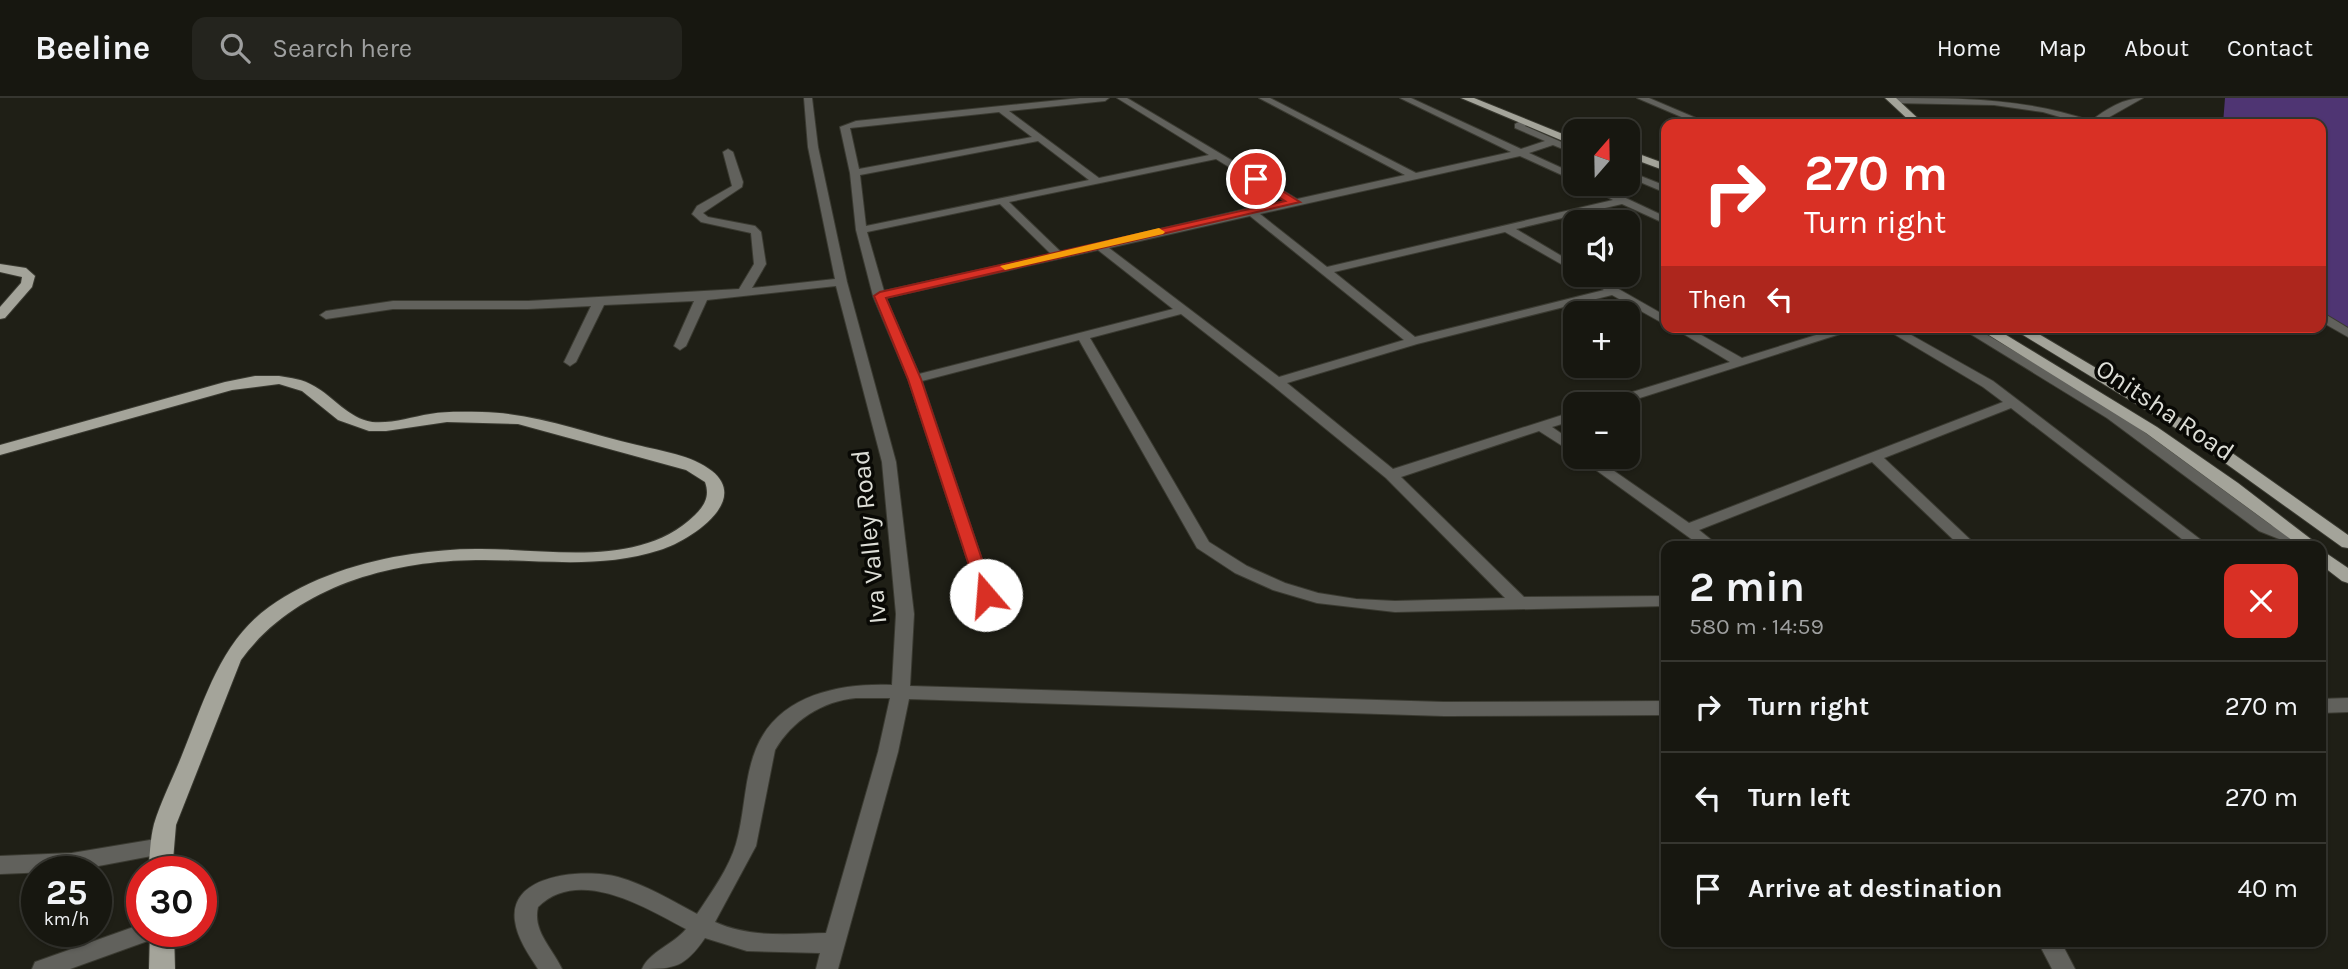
<!DOCTYPE html>
<meta charset="utf-8">
<style>
body{margin:0;font-family:Karla,sans-serif;background:#24241e;color:#f1f3f6;height:100vh;display:flex;flex-direction:column;font-size:26px;white-space:nowrap}
*{box-sizing:border-box;margin:0}
p{font-size:23px;color:#9e9f9f}
.icon{flex:none;width:38px;height:38px;fill:none;stroke:currentColor;stroke-width:2;stroke-linecap:round;stroke-linejoin:round}
.map{position:relative;flex:1;overflow:hidden}
.panel{position:absolute;left:1661px;top:443px;width:665px;height:406px;display:flex;flex-direction:column;background:#171710;border-radius:14px;box-shadow:0 2px 5px #0004,0 0 0 2px #363630}
.panel>*{flex:none}
.top-card{position:absolute;left:1661px;top:21px;width:665px;height:214px;border-radius:14px;box-shadow:0 2px 5px #0004,0 0 0 2px #363630;background:#d93025;color:#fff;overflow:hidden}
.needle{width:46px;rotate:20deg}
.buttons{position:absolute;left:1563px;top:21px;display:grid;gap:14px}
.buttons a{display:grid;place-items:center;width:77px;height:77px;border-radius:14px;background:#171710;box-shadow:0 2px 5px #0004,0 0 0 2px #363630;font-size:35px}
.speed{position:absolute;left:21px;top:758px;display:flex;gap:14px;font-size:35px;font-weight:700;text-align:center}
.speed>*{display:grid;place-content:center;width:91px;height:91px;border-radius:50%;background:#171710;box-shadow:0 2px 5px #0004,0 0 0 2px #363630;line-height:1}
.speed small{font-size:18px;font-weight:400}
.speed .limit{border:10px solid #d22;background:#fff;color:#111}
.pin{position:absolute;display:grid;place-items:center;width:60px;height:60px;color:#fff;margin:-30px;border:4px solid #fff;border-radius:50%;box-shadow:0 2px 7px #0007}
.me{position:absolute;width:77px;margin:-38px;rotate:342deg;stroke-linejoin:round;filter:drop-shadow(0 0 5px #0008)}
.turn{display:flex;align-items:center;gap:24px;height:147px;padding:0 28px;font-size:32px}
.turn .icon{width:91px;height:91px;stroke-width:2.5}
.turn b{display:block;font-size:49px;line-height:60px}
.then{display:flex;align-items:center;height:66px;padding:0 28px;background:#0003;gap:14px;font-size:26px}
.round{display:grid;place-items:center;flex:none;width:74px;height:74px;border-radius:14px;background:#24241e}
.head{display:flex;align-items:center;justify-content:space-between;height:119px;padding:0 28px}
h1{font-size:42px;font-weight:700;line-height:52px}
ul{padding:0;list-style:none}
li{display:flex;align-items:center;gap:21px;height:91px;padding:0 28px;border-top:2px solid #363630}
li div{flex:1}
li b{display:block;font-size:26px}
li em{font-style:normal}
header{display:flex;align-items:center;gap:42px;box-sizing:border-box;height:98px;padding:0 35px;background:#171710;border-bottom:2px solid #363630}
header strong{font-size:33px}
nav{display:flex;gap:38px;margin-inline-start:auto;font-size:24px}
.search{width:490px;height:63px;background:#24241e;display:flex;align-items:center;gap:18px;box-sizing:border-box;padding:0 24px;border-radius:14px;color:#9e9f9f;font-size:26px}
.map>svg:first-child{display:block}
</style>
<header>
<strong>Beeline</strong>
<div class="search"><svg class="icon" aria-label="search" viewBox="0 0 24 24"><circle cx="10" cy="10" r="6"/><path d="M15 15l6 6"/></svg>Search here</div>
<nav><a>Home</a><a>Map</a><a>About</a><a>Contact</a></nav>
</header>
<div class="map">
<svg width="2348" height="871" viewBox="0 0 2348 871">
<rect width="100%" height="100%" fill="#1f1f16"/>
<path fill="#4f3573" d="M2225 0H2348V233L2321 216 2320 26H2223Z"/>
<g fill="none" stroke-linecap="round" stroke-linejoin="round">
<defs>
<path id="minor" d="M804 0H812L818 49 847 184 896 364 914 516 910 588 1444 604 1666 603V617L1444 618 909 601 898 654 838 871H816L820 855 747 853 705 840C685 869 675 871 642 871 649 854 674 846 686 831 646 810 579 768 538 809 532 833 553 851 562 871H538C529 857 517 840 515 823 508 774 588 771 618 779 646 787 671 802 697 816 711 795 729 770 736 746 745 715 744 680 756 651 778 596 841 585 892 587L896 516 882 364 836 188 707 202 686 248 680 252 674 248 694 203 604 207 576 264 570 268 564 264 591 208 528 211H393L326 221 320 217 326 213 393 203H528L739 191 754 166 751 135 701 124 692 116 697 108 732 88 723 54 728 51 733 54 743 84 742 89 703 115 708 119 755 128 761 134 766 166 752 190 835 181 808 49ZM856 600H890L878 654 826 835C789 836 750 840 715 824L756 748 775 652C792 623 822 603 856 600Z
M1080 0H1109L1105 3 1009 13 1099 80 1209 57 1117 0H1127L1297 101 1405 77 1259 0H1270L1416 75 1511 54 1400 0H1411L1521 51 1545 43 1515 30V26L1524 21 1529 24 1525 28 1575 50V56L1553 47 1529 55 1575 76V83L1520 58 1260 116 1327 169 1613 102 1583 86H1596L1666 119V126L1622 106 1516 131 1575 166V174L1505 134 1334 174 1415 239 1604 192 1580 177H1594L1666 218V227L1612 197 1417 246 1287 285 1393 371 1575 313V322L1552 329 1575 345V356L1539 333 1401 379 1524 499 1666 498V508L1395 514 1317 505 1273 492 1235 475 1197 450 1079 242 922 283 994 497 986 502 980 501 908 281 873 198 856 132 850 75 840 29 856 23ZM999 14 1032 39 859 71 850 30ZM1038 43 1089 82 866 128 860 77ZM1216 61 1286 104 1250 110 1061 154 1009 104ZM1000 106 1051 156 884 193 867 134ZM1250 118 1404 242 1279 279 1109 150ZM1098 152 1173 211 919 276 886 200ZM1181 216 1272 287 1386 380 1505 500 1395 503 1356 501 1318 495 1285 485 1247 468 1209 444 1090 240Z
M1637 0H1649L1710 26H1698Z
M1890 0C1959 0 2025 0 2091 23 2106 11 2124 0 2143 0L2097 26H2084L2043 14 1994 7 1892 5 1888 2Z
M1769 23H1856L1861 26H1764Z
M1628 73 1666 88V95L1628 79Z
M2320 213 2348 230V239L2320 223Z
M1672 229H1687L1742 260 1842 229H1862L1621 306H1601L1603 303 1730 264Z
M1882 229H1897L1993 283 2209 448H2191L2011 310 1884 360 1977 448H1960L1872 364 1699 432 1719 448H1701L1578 359H1594L1689 425 2003 304 1983 289Z
M1959 229H1974L2117 314 2271 427 2297 438 2315 443 2317 446 2297 448 2259 433 2107 320Z
M2348 600V614L2320 615V601Z
M162 740 169 742 172 748 169 754 162 756 72 773 0 776V758L72 755Z
M142 826V833H159L156 840 70 871H32L35 864Z
M2038 844H2061L2075 871H2052Z"/>
<path id="major" d="M1461 0H1474L1575 41V48Z
M1885 0H1896L1924 26H1913Z
M1628 52 1666 66V73L1628 59Z
M0 166 26 170 35 178 32 189 5 220 0 221V209L21 185 22 179 0 174Z
M1976 229H1993L2157 329 2238 385 2320 448H2300L2146 335Z
M2010 229H2027L2194 328 2348 437V450L2342 449 2182 334Z
M279 278C291 280 303 281 314 288 334 299 348 320 372 324 391 326 411 319 430 316 447 313 465 314 482 314 536 315 585 335 637 347 661 353 692 357 712 373 751 404 687 444 660 452 599 472 537 461 476 462 389 463 294 489 241 562L176 727 172 774H148C150 758 150 741 154 726 161 703 173 680 182 657 204 604 220 544 269 509 309 480 363 463 412 456 433 453 454 451 476 451 546 450 639 472 695 417 705 407 710 398 705 384L686 372 518 326 447 324 386 333H369L338 322 302 293 279 286 232 292 0 357V347L225 284 255 278Z
M2320 451 2348 470V485L2342 483 2320 466Z
M150 833H174L175 871H149Z"/>
</defs>
<use href="#minor" stroke="#3a3a31" stroke-width="2"/>
<use href="#major" stroke="#3a3a31" stroke-width="2"/>
<use href="#minor" fill="#61615c" fill-rule="evenodd"/>
<use href="#major" fill="#a4a49a" fill-rule="evenodd"/>
</g>
<path fill="#d93025" stroke="#8d1f18" stroke-width="2" d="M1252 79H1260L1300 104 886 200 921 281 994 497 992 501H980L908 281 874 198 880 194 1285 103 1252 83Z"/>
<path fill="#f59e0b" d="M1159 130 1165 134 1163 136 1005 172 1000 168Z"/>
<g text-anchor="middle" dominant-baseline="central" stroke-width="7" stroke-linejoin="round" paint-order="stroke">
<g font-size="26" fill="#ddded7" stroke="#090905">
<text transform="translate(2165 312) rotate(34)">Onitsha Road</text>
<text transform="translate(869 439) rotate(-96)">Iva Valley Road</text>
</g>
</g>
</svg>
<div class="buttons">
<a><svg class="needle" viewBox="-14 -14 28 28"><path d="M0-13l5 13h-10z" fill="#e53935"/><path d="M0 13l5-13h-10z" fill="#9e9f9f"/></svg></a>
<a><svg class="icon" aria-label="sound" viewBox="0 0 24 24"><path d="M4 9h4l5-4v14l-5-4H4zM17 9q2 3 0 6"/></svg></a>
<a>+</a>
<a>−</a>
</div>
<div class="speed"><div>25<small>km/h</small></div><div class="limit">30</div></div>
<div class="pin" style="left:1256px;top:81px;background:#d93025"><svg class="icon" aria-label="arrive" viewBox="0 0 24 24"><path d="M6 21V4h12l-3 4 3 4H6"/></svg></div>
<svg class="me" style="left:986px;top:497px" viewBox="-20 -20 40 40"><circle r="19" fill="#fff"/><path d="M0-13L10 11 0 6-10 11z" fill="#d93025"/></svg>
<div class="top-card">
<div class="turn"><svg class="icon" aria-label="right" viewBox="0 0 24 24"><path d="M7 20v-9h11M14 6l5 5-5 5"/></svg><div><b>270 m</b>Turn right</div></div>
<div class="then">Then<svg class="icon" aria-label="left" viewBox="0 0 24 24"><path d="M17 20v-9H6M10 6l-5 5 5 5"/></svg></div>
</div>
<section class="panel">
<div class="head"><div><h1>2 min</h1><p>580 m · 14:59</p></div><a class="round" style="background:#d93025;color:#fff"><svg class="icon" aria-label="close" viewBox="0 0 24 24"><path d="M6 6l12 12M18 6L6 18"/></svg></a></div>
<ul>
<li><svg class="icon" aria-label="right" viewBox="0 0 24 24"><path d="M7 20v-9h11M14 6l5 5-5 5"/></svg><div><b>Turn right</b></div><em>270 m</em></li>
<li><svg class="icon" aria-label="left" viewBox="0 0 24 24"><path d="M17 20v-9H6M10 6l-5 5 5 5"/></svg><div><b>Turn left</b></div><em>270 m</em></li>
<li><svg class="icon" aria-label="arrive" viewBox="0 0 24 24"><path d="M6 21V4h12l-3 4 3 4H6"/></svg><div><b>Arrive at destination</b></div><em>40 m</em></li>
</ul>
</section>
</div>
